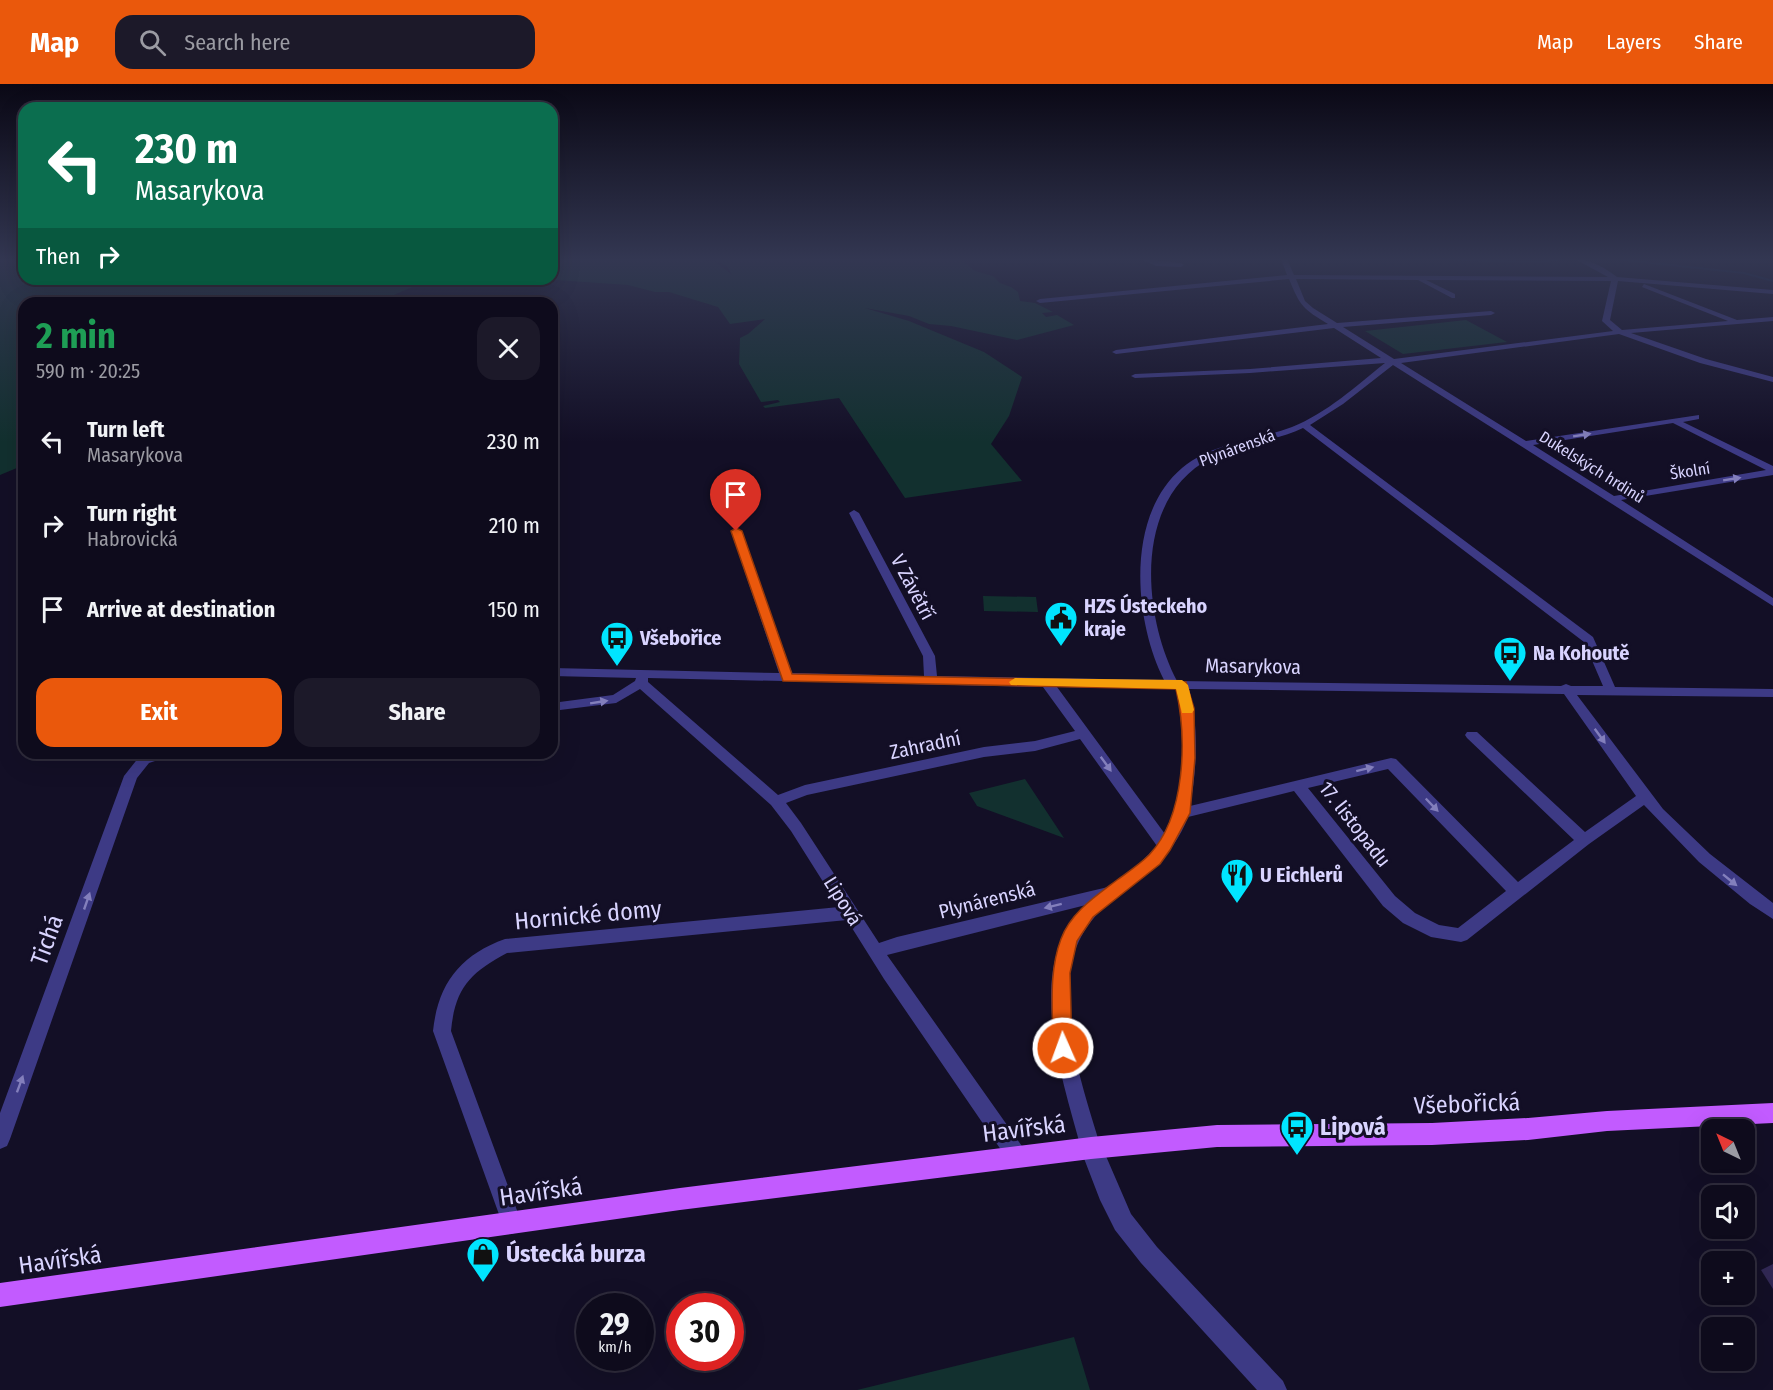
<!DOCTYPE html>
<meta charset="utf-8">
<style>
body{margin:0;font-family:"Fira Sans Condensed",sans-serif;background:#1c1929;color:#f1f3f6;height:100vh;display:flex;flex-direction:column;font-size:22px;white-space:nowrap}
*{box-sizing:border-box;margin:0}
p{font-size:20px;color:#9b9ba3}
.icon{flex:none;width:33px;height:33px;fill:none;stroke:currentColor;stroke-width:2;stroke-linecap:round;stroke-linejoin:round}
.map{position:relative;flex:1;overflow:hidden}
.panel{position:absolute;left:18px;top:213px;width:540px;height:462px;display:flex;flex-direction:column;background:#0e0b1c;border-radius:18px;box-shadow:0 6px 24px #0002,0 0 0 2px #2e2b3b}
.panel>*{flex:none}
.hud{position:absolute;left:18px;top:18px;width:540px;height:183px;border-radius:18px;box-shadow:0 6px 24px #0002,0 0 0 2px #2e2b3b;background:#0b6e4f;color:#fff;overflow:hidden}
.needle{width:39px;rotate:317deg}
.controls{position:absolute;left:1701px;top:1035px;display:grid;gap:12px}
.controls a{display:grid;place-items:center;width:54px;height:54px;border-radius:12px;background:#0e0b1c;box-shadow:0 6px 24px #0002,0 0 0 2px #2e2b3b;font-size:30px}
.speed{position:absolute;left:576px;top:1209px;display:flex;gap:12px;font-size:30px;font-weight:700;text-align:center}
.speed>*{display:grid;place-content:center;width:78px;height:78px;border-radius:50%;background:#0e0b1c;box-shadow:0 6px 24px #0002,0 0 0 2px #2e2b3b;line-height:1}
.speed small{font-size:15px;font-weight:400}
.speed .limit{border:9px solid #d22;background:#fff;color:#111}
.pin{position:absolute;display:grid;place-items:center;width:51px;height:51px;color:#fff;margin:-62px -26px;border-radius:50% 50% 50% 0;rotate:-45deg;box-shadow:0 0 6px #0007}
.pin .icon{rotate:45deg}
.me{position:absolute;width:66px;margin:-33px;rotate:358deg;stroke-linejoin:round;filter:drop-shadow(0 0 4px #0008)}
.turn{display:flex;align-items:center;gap:21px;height:126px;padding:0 18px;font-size:27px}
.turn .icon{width:78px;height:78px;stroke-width:2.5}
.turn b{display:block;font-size:42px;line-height:51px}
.then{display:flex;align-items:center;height:57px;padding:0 18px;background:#0003;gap:12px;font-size:22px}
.round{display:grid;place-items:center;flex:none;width:63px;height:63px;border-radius:18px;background:#1c1929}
.headline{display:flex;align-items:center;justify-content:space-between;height:102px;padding:0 18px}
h1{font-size:36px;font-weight:700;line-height:45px;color:#1e9e55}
.action{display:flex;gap:12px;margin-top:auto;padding:12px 18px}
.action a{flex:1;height:69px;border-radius:18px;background:#ea580c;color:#fff;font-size:24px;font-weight:700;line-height:69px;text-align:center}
.action a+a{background:#1c1929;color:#f1f3f6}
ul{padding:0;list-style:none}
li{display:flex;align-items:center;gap:18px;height:84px;padding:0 18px}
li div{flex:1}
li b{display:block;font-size:22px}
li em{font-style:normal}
header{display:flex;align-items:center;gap:36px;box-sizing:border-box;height:84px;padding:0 30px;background:#ea580c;color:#fff}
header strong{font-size:28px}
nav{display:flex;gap:33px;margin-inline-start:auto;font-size:21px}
.search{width:420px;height:54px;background:#1c1929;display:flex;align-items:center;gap:15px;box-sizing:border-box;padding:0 21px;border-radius:18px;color:#9b9ba3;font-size:22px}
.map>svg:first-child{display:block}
</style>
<header>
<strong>Map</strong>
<div class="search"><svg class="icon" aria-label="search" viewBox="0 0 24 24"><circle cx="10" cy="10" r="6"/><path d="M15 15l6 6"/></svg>Search here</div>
<nav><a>Map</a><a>Layers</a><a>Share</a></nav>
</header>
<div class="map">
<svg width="1773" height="1306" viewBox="0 0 1773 1306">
<rect width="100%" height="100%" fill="#130f26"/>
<path fill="#12302f" d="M0 175H24V195H431L375 219H24V381L0 391Z
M552 175H695L716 178 732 191 727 182 711 175H960L975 187 993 192 1000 199 1011 203 1018 208 1020 217 1035 219 1053 228 1042 229 1046 233 1057 231 1074 241 1017 256 951 242 929 240 909 232 865 224 909 237 984 268 1022 293 1009 332 991 360 1022 397 905 414 839 314 765 324 763 322 780 318 778 316 761 318 739 280 740 254 748 250 765 235 730 240 718 223 669 208H655L628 201 541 195H552Z
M1466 236 1507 258 1403 270 1365 247Z
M983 512 1036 513 1038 528 984 527Z
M1025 695 1064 754 977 722 969 709Z
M1074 1253 1090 1306H857Z"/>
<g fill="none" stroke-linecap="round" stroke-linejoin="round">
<path stroke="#0c2248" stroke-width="2" d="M1430 175 1539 178 1562 175
M1615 175 1744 189 1773 197"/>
<path fill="#3d3a85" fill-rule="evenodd" d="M1141 175 1181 179 1184 181 1181 183 1156 182Z
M1281 175H1287L1294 191 1608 193 1575 175C1589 175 1606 184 1617 193L1773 206V210L1618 197 1610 236 1622 246 1728 237 1642 203 1644 200 1737 236 1773 233V237L1631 249 1706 275 1773 293V298L1700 279 1619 250 1401 279 1526 357 1699 331V335L1683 338 1773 382V391L1621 416 1773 514V522L1393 281 1343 320 1310 341 1593 553 1615 603 1773 605V613L1577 611 1663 725 1710 770 1773 819V835L1750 820 1699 778 1644 721 1589 760 1467 856 1461 858 1431 853 1403 839 1383 822 1294 707 1188 733C1172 776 1139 795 1105 823 1037 880 1080 993 1101 1064L1098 1071 1091 1074 1084 1071 1081 1064C1062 993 1022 880 1086 821L887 871 1024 1065 1027 1072 1024 1079 1017 1082 1010 1079 884 895 847 836 507 869C470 889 455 904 451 947L522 1140 519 1147 512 1150 505 1147 433 947C438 900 460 871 505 855L839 823 791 747 771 721 640 605 616 619 552 627V619L613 611 635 597 636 594 552 592V584L779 589 731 447 736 444 741 447 792 589 924 592 923 572 849 429 854 426 859 429 935 572 937 592 1164 596C1134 537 1125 432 1182 384 1213 358 1255 357 1292 343 1327 329 1356 302 1385 279L1250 289 1135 294 1131 292 1135 290 1250 285 1381 274 1334 244 1116 270 1112 268 1116 266 1328 240C1303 225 1300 222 1289 195L1040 219 1036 217 1040 215 1287 191ZM1296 195 1418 196 1452 214H1455V210L1426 196 1611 197 1602 237 1613 247 1394 275 1343 243 1491 231 1495 229 1491 227 1337 239 1313 224 1305 217ZM1673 339 1766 386 1614 412 1533 361ZM1303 344 1584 558 1603 602H1571L1566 600 1561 602 1177 597C1142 530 1133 414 1211 374 1239 359 1274 358 1303 344ZM648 594 1043 603 1075 647 1035 657 984 663 805 701 778 711 648 598ZM1057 603 1177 605C1186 646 1187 714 1165 750ZM1189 605 1564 610 1636 712 1585 748 1477 648H1467L1465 651 1467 654 1574 756 1518 798 1396 675 1391 674 1190 722C1197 684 1199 643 1189 605ZM1080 655 1157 762 1139 780 1108 803 897 853 879 859 801 739 786 719 807 711 984 673 1035 667ZM1388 685 1506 807 1458 844 1439 841 1415 829 1395 812 1308 704Z
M150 669H172L170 672 149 679 137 694 10 1055 7 1062 0 1065V1029L124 692 139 673Z"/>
<path fill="#3d3a85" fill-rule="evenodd" d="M1091 1053 1099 1056 1131 1130 1157 1163 1283 1297 1287 1306H1257L1141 1179 1115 1146 1100 1116 1080 1064 1083 1056Z"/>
<path fill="#c25bff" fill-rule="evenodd" d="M1773 1019V1039L1607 1047 1528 1056 1432 1061 1217 1063 1091 1075 680 1126 0 1223V1199L680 1104 1091 1053 1217 1041 1432 1039 1528 1034 1607 1027Z"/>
</g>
<path fill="#312854" d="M1773 1180V1205L1761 1186Z"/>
<defs><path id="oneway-solid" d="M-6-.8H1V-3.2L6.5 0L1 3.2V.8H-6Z" transform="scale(1.5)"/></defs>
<g fill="#837fbc">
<use href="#oneway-solid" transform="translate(1582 351) rotate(-9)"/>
<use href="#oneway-solid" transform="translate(1732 395) rotate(-9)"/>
<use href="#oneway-solid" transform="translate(599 618) rotate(-9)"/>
<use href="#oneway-solid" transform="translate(1600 652) rotate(54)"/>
<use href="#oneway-solid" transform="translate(1106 680) rotate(54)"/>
<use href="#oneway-solid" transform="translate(1365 685) rotate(-14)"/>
<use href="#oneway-solid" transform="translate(1432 721) rotate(46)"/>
<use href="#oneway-solid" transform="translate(1730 796) rotate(39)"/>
<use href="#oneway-solid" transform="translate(87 817) rotate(-71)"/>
<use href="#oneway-solid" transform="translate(1053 822) rotate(166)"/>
<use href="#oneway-solid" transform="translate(20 1000) rotate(-70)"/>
</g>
<linearGradient id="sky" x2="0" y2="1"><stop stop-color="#0a0815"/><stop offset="0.49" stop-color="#333752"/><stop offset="1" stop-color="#333752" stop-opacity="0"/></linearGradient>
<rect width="1773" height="358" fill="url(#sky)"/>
<path fill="#ea580c" stroke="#983908" stroke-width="1.5" d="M736 444 742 447 792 590 1186 598 1194 624 1195 674 1190 729 1170 766 1160 780 1093 833 1077 857 1070 889 1072 964 1069 970 1063 972 1056 970 1053 964C1053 928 1048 889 1061 855 1071 828 1096 812 1117 796 1128 788 1140 780 1149 771 1186 732 1187 654 1176 605L783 597 731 447Z"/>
<path fill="#f59e0b" d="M1015 594 1182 596 1188 601 1194 626 1192 629H1182L1176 605 1011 601 1009 598Z"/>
<defs>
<symbol id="civic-pin" viewBox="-11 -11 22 30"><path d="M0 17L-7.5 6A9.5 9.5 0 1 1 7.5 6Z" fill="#00e5ff" stroke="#130f26"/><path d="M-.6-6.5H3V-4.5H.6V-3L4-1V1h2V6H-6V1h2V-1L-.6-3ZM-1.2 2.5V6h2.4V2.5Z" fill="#111"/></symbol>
<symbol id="bus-pin" viewBox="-11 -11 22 30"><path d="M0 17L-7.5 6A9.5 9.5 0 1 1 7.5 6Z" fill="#00e5ff" stroke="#130f26"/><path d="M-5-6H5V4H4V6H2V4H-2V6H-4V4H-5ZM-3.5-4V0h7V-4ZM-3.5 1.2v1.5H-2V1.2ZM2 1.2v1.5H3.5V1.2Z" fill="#111"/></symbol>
<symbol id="restaurant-pin" viewBox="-11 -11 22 30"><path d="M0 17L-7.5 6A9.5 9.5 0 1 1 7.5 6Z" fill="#00e5ff" stroke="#130f26"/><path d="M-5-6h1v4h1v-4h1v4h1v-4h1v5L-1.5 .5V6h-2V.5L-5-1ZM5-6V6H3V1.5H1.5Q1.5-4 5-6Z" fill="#111"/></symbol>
<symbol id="shop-pin" viewBox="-11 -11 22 30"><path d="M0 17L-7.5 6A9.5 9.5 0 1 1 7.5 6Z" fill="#00e5ff" stroke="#130f26"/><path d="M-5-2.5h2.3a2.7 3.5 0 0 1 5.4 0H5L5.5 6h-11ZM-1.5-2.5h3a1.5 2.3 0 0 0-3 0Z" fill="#111"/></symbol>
</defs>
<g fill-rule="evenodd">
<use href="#civic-pin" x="1042" y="515" width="38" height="52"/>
<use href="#bus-pin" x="598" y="535" width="38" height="52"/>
<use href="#bus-pin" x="1491" y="550" width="38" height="52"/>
<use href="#restaurant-pin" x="1218" y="772" width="38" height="52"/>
<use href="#bus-pin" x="1278" y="1024" width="38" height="52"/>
<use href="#shop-pin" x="464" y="1151" width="38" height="52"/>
</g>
<g text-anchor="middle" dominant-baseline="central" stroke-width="6" stroke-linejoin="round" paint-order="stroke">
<g font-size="16" fill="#d9d4ff" stroke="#130f26">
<text transform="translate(1237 364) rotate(-20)">Plynárenská</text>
<text transform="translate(1592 383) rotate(32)">Dukelských hrdinů</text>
<text transform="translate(1690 387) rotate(-9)">Školní</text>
</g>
<g font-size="20" fill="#d9d4ff" stroke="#130f26">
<text transform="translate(913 503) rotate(62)">V Závětří</text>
<text transform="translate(1253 582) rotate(1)">Masarykova</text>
<text transform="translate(925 661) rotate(-12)">Zahradní</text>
<text transform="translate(1355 740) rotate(52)">17. listopadu</text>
<text transform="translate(987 816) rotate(-14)">Plynárenská</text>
<text transform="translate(843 817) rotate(58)">Lipová</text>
</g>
<g font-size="20" font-weight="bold" fill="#d9d4ff" stroke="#130f26" text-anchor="start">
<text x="1084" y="522">HZS Ústeckeho<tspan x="1084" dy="23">kraje</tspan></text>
<text x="640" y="554">Všebořice</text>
<text x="1533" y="569">Na Kohoutě</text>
<text x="1260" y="791">U Eichlerů</text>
</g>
<g font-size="24" fill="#d9d4ff" stroke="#130f26">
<text transform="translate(588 831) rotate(-5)">Hornické domy</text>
<text transform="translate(47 856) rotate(-70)">Tichá</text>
<text transform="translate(1467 1020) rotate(-2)">Všebořická</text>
<text transform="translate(1024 1045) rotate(-7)">Havířská</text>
<text transform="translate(541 1108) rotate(-8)">Havířská</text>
<text transform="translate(60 1176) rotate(-8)">Havířská</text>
</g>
<g font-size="24" font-weight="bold" fill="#d9d4ff" stroke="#130f26" text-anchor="start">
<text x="1320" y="1043">Lipová</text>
<text x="506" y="1170">Ústecká burza</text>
</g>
</g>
</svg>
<div class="controls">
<a><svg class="needle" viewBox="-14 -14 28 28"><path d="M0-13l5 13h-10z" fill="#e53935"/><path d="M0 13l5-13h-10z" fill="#9b9ba3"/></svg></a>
<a><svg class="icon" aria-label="sound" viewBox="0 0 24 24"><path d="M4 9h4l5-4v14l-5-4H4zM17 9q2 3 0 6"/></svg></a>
<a>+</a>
<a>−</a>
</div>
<div class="speed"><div>29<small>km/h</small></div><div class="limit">30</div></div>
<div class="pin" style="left:736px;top:447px;background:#d93025"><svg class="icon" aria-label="arrive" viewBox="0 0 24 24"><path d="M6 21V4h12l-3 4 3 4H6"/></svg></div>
<svg class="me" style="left:1063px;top:964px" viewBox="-20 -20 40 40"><circle r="17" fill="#ea580c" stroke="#fff" stroke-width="3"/><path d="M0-11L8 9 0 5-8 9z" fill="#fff"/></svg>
<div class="hud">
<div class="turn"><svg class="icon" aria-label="left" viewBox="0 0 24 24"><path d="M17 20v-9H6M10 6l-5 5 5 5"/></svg><div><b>230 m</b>Masarykova</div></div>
<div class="then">Then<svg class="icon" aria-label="right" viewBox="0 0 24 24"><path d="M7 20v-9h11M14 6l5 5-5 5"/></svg></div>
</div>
<section class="panel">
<div class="headline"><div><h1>2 min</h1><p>590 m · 20:25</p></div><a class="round"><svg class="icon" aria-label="close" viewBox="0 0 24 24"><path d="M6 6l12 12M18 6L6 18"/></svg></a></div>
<ul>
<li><svg class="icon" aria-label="left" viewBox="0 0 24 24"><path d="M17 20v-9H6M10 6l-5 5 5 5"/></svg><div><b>Turn left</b><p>Masarykova</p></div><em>230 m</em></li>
<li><svg class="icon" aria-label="right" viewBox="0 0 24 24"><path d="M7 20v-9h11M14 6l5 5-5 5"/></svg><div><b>Turn right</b><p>Habrovická</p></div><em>210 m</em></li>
<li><svg class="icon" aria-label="arrive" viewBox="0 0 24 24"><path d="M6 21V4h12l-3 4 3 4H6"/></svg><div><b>Arrive at destination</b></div><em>150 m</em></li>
</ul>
<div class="action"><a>Exit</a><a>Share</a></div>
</section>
</div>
